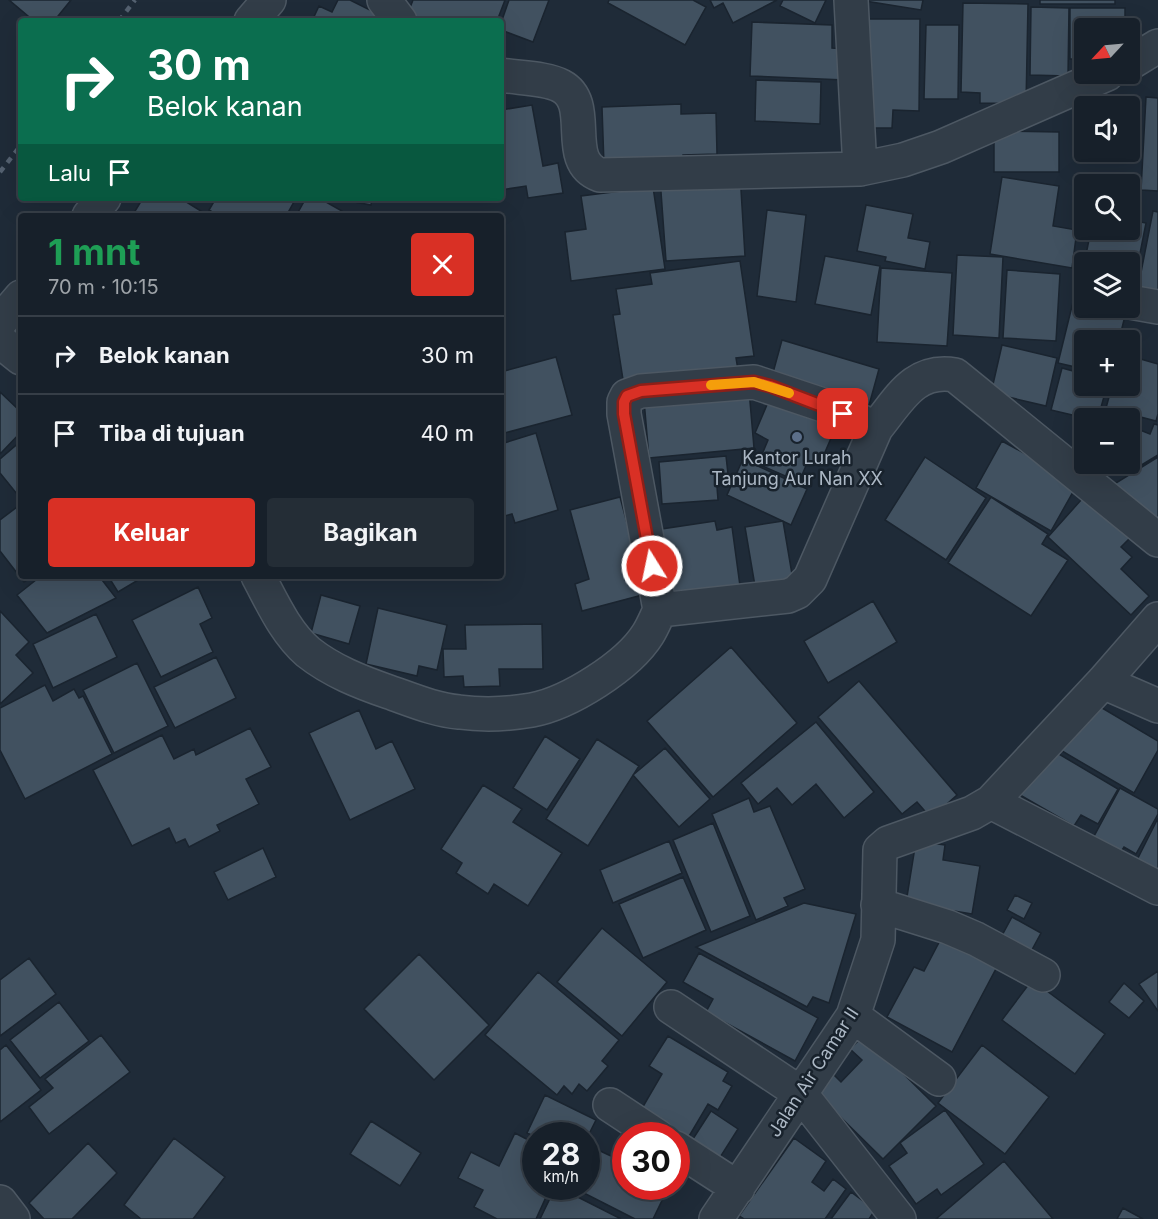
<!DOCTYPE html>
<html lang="id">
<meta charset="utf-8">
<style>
body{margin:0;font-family:Inter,sans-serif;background:#242d36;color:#f1f3f6;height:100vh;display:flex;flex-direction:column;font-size:22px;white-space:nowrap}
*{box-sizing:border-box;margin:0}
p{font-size:20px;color:#9ea3a8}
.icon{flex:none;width:33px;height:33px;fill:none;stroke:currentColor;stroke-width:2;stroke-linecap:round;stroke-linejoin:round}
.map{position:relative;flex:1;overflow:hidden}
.details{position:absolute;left:18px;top:213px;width:486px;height:366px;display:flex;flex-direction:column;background:#17202a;border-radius:6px;box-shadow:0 6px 24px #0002,0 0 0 2px #363e47}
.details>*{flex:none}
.top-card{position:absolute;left:18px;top:18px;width:486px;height:183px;border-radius:6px;box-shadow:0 6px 24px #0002,0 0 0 2px #363e47;background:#0b6e4f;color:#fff;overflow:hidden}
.needle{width:39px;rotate:244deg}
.tools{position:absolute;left:1074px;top:18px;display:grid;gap:12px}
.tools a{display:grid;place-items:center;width:66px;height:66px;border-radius:6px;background:#17202a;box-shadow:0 6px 24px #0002,0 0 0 2px #363e47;font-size:30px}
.speed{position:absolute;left:522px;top:1122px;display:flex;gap:12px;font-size:30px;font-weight:700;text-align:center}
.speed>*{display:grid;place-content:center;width:78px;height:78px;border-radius:50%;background:#17202a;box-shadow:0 6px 24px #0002,0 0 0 2px #363e47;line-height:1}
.speed small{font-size:15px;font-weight:400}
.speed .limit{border:9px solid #d22;background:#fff;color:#111}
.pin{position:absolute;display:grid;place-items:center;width:51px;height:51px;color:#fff;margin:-26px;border-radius:12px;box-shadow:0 3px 9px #0006}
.me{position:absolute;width:66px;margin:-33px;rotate:350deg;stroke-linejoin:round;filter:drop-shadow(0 0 4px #0008)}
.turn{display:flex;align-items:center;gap:21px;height:126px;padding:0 30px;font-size:27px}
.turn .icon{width:78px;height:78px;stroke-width:2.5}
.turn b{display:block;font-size:42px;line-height:51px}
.then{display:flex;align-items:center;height:57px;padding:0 30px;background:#0003;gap:12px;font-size:22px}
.round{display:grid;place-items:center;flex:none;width:63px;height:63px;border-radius:6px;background:#242d36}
.headline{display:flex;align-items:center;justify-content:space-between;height:102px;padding:0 30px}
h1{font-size:36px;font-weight:700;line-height:45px;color:#1e9e55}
.action{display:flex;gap:12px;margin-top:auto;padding:12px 30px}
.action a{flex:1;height:69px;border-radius:6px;background:#d93025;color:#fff;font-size:24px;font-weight:700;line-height:69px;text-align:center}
.action a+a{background:#242d36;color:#f1f3f6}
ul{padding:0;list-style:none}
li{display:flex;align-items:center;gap:18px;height:78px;padding:0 30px;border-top:2px solid #363e47}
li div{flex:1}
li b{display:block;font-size:22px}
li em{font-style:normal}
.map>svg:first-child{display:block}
</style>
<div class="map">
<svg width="1158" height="1219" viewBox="0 0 1158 1219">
<rect width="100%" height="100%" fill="#1f2b38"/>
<path fill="#415160" stroke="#1a242f" stroke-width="1.5" d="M9 0H71L54 21H34Z
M338 0H350L376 13 372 21H312L319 6 332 12Z
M413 0H505L497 21H413L406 18Z
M509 0H549L533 42 501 30V23Z
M609 0H693L706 7 685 45 608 3Z
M710 0H777L733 23 723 3 714 8Z
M783 0H826L815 23 780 6Z
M859 0H923L921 10Z
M1040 0H1115V4H1040Z
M963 3 1028 4 1026 104 980 103V93L961 92Z
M1031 7 1069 8 1068 76 1030 75Z
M1070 8H1125V28H1084V59H1070Z
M864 19H920L919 111 893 110 892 128H863Z
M752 22 832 25V48L846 49 845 80 750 76Z
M926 25H959L958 99H924Z
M756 80 821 82 820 124 755 121Z
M1146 97 1158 98V191L1141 190Z
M681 104V114L716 113 717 154 683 155V162L604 165 602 107Z
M532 105 543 166 558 163 563 193 528 198 526 186 501 190V110Z
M994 131 1059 132V172H994Z
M740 173 745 256 666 261 660 178Z
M1002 177 1059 186 1053 226 1077 230 1072 268 990 254Z
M653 187 665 269 571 281 565 232 586 229 581 196Z
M143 198H180L209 216H132Z
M216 198H291L295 200 286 216H219L209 210Z
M306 198H319L342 211 340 216H296Z
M333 198H372L371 205Z
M866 205 913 214 908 238 930 242 925 269 885 261 886 257 857 251Z
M767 210 806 215 796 302 757 296Z
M1153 211 1158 212V302L1136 298Z
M1130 220 1146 223 1131 299H1130V262H1084V290L1079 289 1091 230H1130Z
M957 255 1003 257 999 338 953 335Z
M825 256 880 266 871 315 815 304Z
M740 261 754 356 736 358 738 370 624 386 613 315 620 314 616 289 652 284 650 273Z
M881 268 952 273 947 346 877 342Z
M1007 270 1060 274 1056 341 1003 338Z
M1075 294 1084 296V308H1127L1119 340H1084V369L1058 363Z
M782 340 879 369 868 409 771 380Z
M1002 345 1057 358 1046 406 991 393Z
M1130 356 1158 364V414L1156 421 1106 408 1112 386H1130Z
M556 357 572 415 501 434V372Z
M1062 368 1084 374V386H1107L1098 418H1085L1051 410Z
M749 390 754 448 649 458 644 400Z
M0 392 21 412V432L0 454Z
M772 393 838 422 819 466 808 461 799 482 758 464 768 440 755 433Z
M1154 424 1158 425V455L1130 472 1107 464H1130V426L1150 434Z
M536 433 558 510 515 523 512 514 501 517V444Z
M21 441V499L0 473V459Z
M1002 441 1078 483 1051 531 976 488Z
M726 456 728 474H716L718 500 662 504 659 462Z
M925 457 986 498 946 560 885 520Z
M1158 457V529L1111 486Z
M743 459 807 489 791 525 727 495Z
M1090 490 1135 533 1121 547 1132 557 1121 569 1149 596 1131 615 1048 537Z
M620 497 646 594 582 611 575 584 589 579 570 510Z
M991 497 1048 534 1042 544 1068 560 1031 616 948 563Z
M21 504V576H33L24 582 0 551V520Z
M715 521 717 530 732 527 740 586 666 598 655 530Z
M783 521 794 586 756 592 745 527Z
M41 576H99L116 598 47 633 17 595Z
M108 576H145L118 592Z
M198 587 212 618 200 624 213 652 161 677 132 620Z
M321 595 360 606 349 644 311 633Z
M873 601 897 642 828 683 804 641Z
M378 608 447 625 437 670 419 666 417 676 366 664Z
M0 611 29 642 16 655 33 673 0 704Z
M96 614 117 657 53 688 33 644Z
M542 624 543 669H499L500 686 464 687 463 676 444 677 443 649H466L465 625Z
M731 647 797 723 713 797 647 721Z
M216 657 236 698 175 728 154 687Z
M137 663 168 726 114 753 83 690Z
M859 681 957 795 931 818 917 802 902 814 818 717Z
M45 685 53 701 74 689 79 698 83 696 112 754 25 799 0 750V708Z
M1092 702 1158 741V750L1134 793 1062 751Z
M359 710 376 749 392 741 415 789 350 820 309 733Z
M816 722 874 792 844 818 816 784 792 805 777 788 758 804 741 783Z
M250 728 271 767 246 779 259 804 217 825 220 831 189 847 185 839 176 843 169 828 132 846 93 770 162 735 174 759 194 749 196 755Z
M545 736 580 759 547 810 513 788Z
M597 739 639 766 588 846 546 819Z
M1047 747 1118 789 1098 824 1081 815 1074 826 1020 795Z
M665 748 710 799 679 827 633 775Z
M483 785 522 809 513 822 562 853 528 906 494 884 488 894 456 873 462 863 441 849Z
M1120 788 1158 809V814L1136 854 1124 847 1119 855 1092 840Z
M749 798 754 812 770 806 805 889 784 898 788 906 756 920 712 814Z
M1158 818V873L1136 862Z
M713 823 750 916 711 932 673 840Z
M669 841 682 873 613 903 600 870Z
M916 841 945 845 943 860 980 866 972 914 906 903Z
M263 848 276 877 228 900 214 872Z
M683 877 706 930 643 958 619 904Z
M1015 895 1032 903 1024 919 1007 910Z
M804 903 856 914 829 1003 813 997 807 1007 696 947Z
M1012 917 1041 933 1028 957 999 941Z
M602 928 667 982 622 1036 557 982Z
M944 933 999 963 952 1052 887 1017 914 967 924 971Z
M699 953 818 1018 795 1061 706 1012 713 999 683 982Z
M419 954 489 1025 434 1080 364 1009Z
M29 958 56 994 0 1036V980Z
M1158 971V1011L1139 984Z
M538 972 619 1040 602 1061 608 1066 587 1091 579 1084 572 1094 564 1086 557 1095 485 1035Z
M1032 980 1105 1034 1075 1074 1002 1020Z
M1124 983 1144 1001 1129 1018 1109 1002Z
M59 1002 89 1041 40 1078 10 1040Z
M101 1035 130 1072 49 1134 29 1107 53 1088 45 1079Z
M864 1035 936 1106 883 1159 814 1091 832 1073 841 1082 862 1060 850 1049Z
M668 1036 728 1072 723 1081 732 1086 718 1110 708 1104 688 1138 641 1110 662 1074 649 1066Z
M6 1045 41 1090 0 1122V1050Z
M982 1045 1049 1097 1005 1154 938 1103Z
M545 1095 596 1120 586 1140V1136L536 1137 527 1133Z
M945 1110 984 1164 941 1195 937 1189 916 1204 889 1166 907 1153 900 1143Z
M711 1111 738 1129 719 1159 691 1142Z
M371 1121 421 1153 400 1186 350 1154Z
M515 1133 536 1144V1186H551L536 1219H497L474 1207 483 1190 458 1178 471 1152 499 1166Z
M174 1138 225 1177 193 1219H141L124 1205Z
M794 1138 826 1161 812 1182 824 1191 833 1179 846 1189 825 1219H744L739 1216Z
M88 1143 117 1173 72 1219H44L29 1203Z
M596 1149 626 1163V1186H669L653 1219H635L576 1189 578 1186H586V1168Z
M1004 1161 1053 1219H936Z
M556 1186 621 1219H540Z
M851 1192 875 1210 869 1219H831Z
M1123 1208 1143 1219H1117Z"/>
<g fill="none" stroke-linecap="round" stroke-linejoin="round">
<defs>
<path id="minor" d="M384 0 400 21
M851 0 860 169
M251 21 269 0
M1130 63 1158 46
M501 75C518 78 547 78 561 86 595 104 561 161 600 175L860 169 903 160 941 147 1107 74
M89 216 104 198
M1130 302 1158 307
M0 322 21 297
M0 341 21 358
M876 428C899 400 914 368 955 375L1158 540
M258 576C272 602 285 632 308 652 332 671 360 682 389 692 412 700 435 710 459 712 482 715 509 714 532 710 569 703 628 666 648 634 653 626 656 618 660 610L624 414V402L627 396 641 391 754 382 826 406 876 428 810 579 797 592 788 596 660 610
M1103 682 1158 706
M991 802 1158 888
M878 905 948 927 976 939 1043 975
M671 1007 800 1093 899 1219
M853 1016 939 1079
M610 1105 657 1136
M676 1148 738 1188
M0 1202 13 1219
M716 1219 853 1016 878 940 880 850 888 843 972 813 991 802 1103 682 1158 619"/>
</defs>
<use href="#minor" stroke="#4d5863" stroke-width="36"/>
<use href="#minor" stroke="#323d48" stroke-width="33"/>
<path stroke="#546170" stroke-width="4.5" stroke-dasharray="6 6" stroke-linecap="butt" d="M119 21 135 0
M0 172 21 145"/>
</g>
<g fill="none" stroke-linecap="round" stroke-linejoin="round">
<defs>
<path id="route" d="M652 566 624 414V402L627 396 641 391 754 382 770 386 843 414"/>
</defs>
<use href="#route" stroke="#8d1f18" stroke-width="15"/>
<use href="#route" stroke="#d93025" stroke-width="10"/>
<path stroke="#f59e0b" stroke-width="10" d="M711 385 754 382 789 393"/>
</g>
<circle fill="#5c6f8a" stroke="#18222c" stroke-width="2" cx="797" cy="437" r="6"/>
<g text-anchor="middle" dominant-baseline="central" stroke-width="5" stroke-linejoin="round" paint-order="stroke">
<g font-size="18" fill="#acb8c5" stroke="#18222c">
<text x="797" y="457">Kantor Lurah<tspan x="797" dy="21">Tanjung Aur Nan XX</tspan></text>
</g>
<g font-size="18" fill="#acb8c5" stroke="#18222c">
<text transform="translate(813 1072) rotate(-57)">Jalan Air Camar II</text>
</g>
</g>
</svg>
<div class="tools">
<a><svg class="needle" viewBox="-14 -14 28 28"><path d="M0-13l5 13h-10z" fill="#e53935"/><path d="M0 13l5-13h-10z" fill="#9ea3a8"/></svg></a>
<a><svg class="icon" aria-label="sound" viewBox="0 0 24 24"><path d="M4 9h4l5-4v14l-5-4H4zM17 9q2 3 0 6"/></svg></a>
<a><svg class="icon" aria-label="search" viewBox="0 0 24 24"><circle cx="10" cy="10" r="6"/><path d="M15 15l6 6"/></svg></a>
<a><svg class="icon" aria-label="layers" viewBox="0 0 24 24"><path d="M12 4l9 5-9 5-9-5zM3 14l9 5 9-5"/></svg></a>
<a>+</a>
<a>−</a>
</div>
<div class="speed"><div>28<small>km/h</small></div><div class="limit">30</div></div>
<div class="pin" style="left:843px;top:414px;background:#d93025"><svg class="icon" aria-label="arrive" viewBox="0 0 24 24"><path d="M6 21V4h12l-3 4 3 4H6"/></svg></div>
<svg class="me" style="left:652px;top:566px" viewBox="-20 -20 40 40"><circle r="17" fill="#d93025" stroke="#fff" stroke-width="3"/><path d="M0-11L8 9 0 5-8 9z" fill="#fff"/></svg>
<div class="top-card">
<div class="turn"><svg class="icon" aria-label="right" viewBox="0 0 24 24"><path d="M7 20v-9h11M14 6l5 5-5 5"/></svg><div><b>30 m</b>Belok kanan</div></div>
<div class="then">Lalu<svg class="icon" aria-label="arrive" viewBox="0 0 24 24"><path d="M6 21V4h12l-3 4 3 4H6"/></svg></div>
</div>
<section class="details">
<div class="headline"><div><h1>1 mnt</h1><p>70 m · 10:15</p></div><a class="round" style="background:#d93025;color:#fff"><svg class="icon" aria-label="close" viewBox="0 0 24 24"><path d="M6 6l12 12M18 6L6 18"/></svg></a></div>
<ul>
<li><svg class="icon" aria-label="right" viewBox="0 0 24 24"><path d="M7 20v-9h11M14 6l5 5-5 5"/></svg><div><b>Belok kanan</b></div><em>30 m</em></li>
<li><svg class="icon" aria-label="arrive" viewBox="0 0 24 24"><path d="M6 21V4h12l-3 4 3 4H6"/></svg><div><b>Tiba di tujuan</b></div><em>40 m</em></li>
</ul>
<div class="action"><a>Keluar</a><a>Bagikan</a></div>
</section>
</div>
